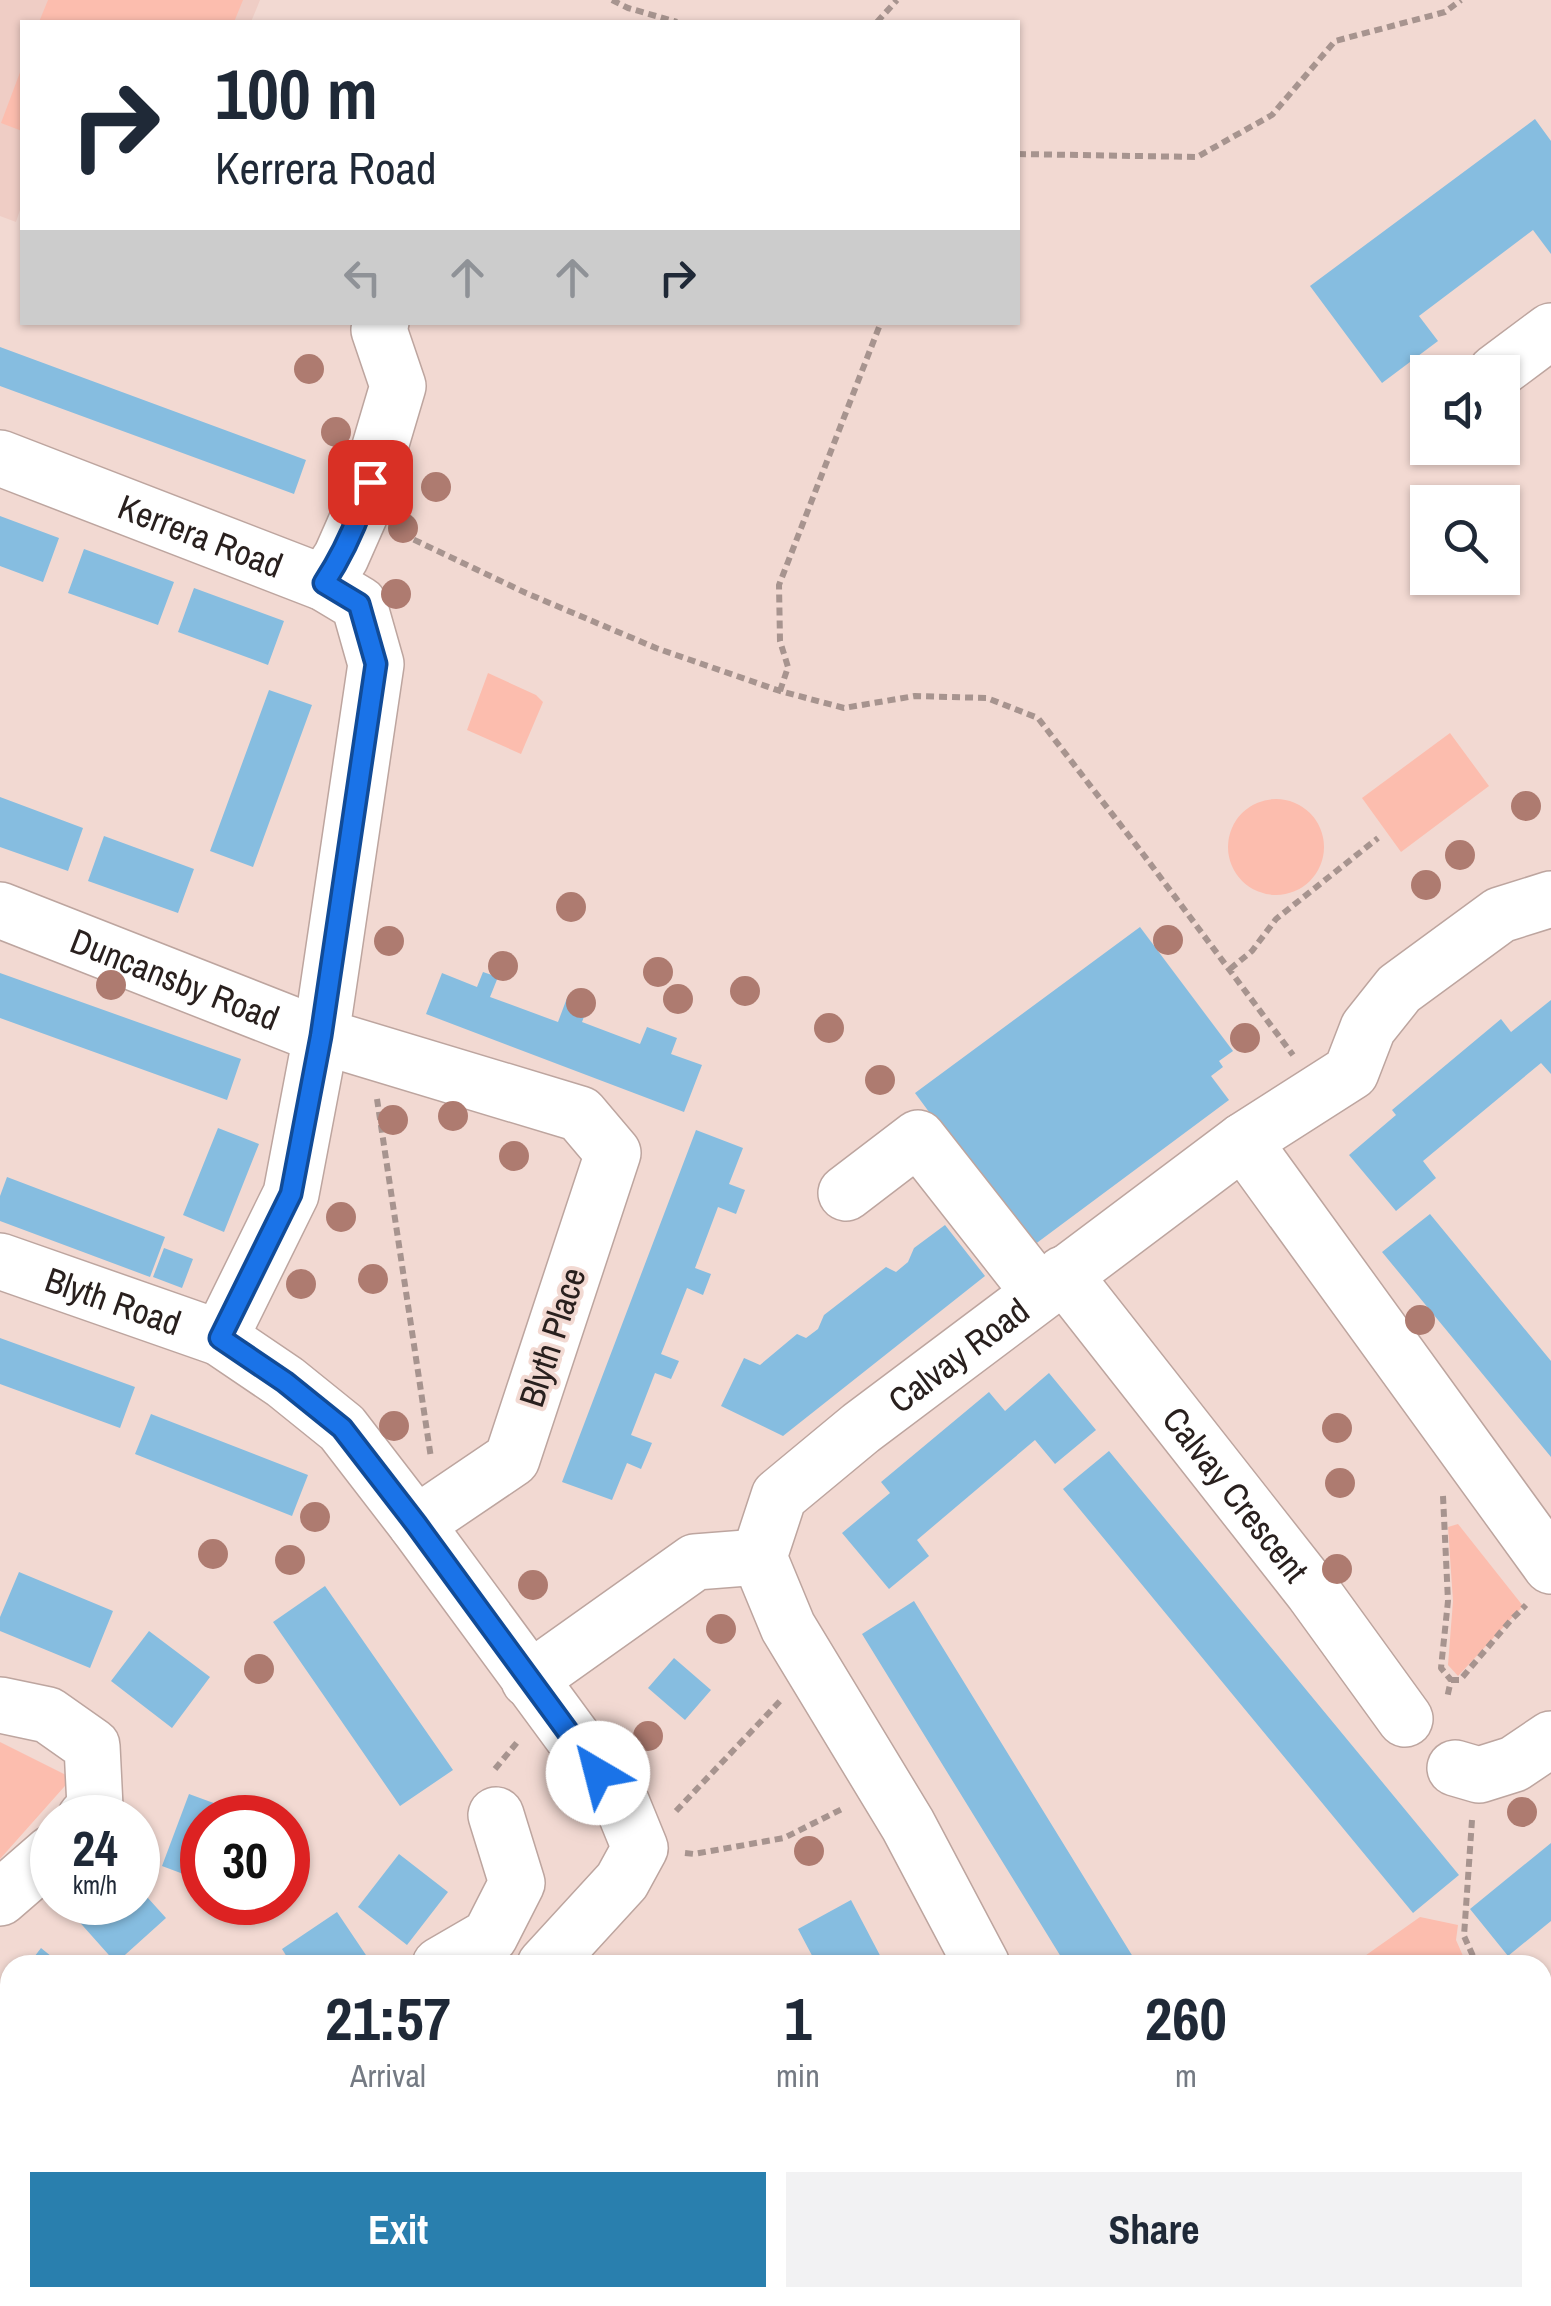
<!DOCTYPE html>
<style>
body{margin:0;font-family:"Archivo Narrow",sans-serif;background:#f2f2f3;color:#1f2937;height:100vh;display:flex;flex-direction:column;font-size:38px;white-space:nowrap}
*{box-sizing:border-box;margin:0}
p{font-size:32px;color:#747a83}
.icon{flex:none;width:55px;height:55px;fill:none;stroke:currentColor;stroke-width:2;stroke-linecap:round;stroke-linejoin:round}
.map{position:relative;flex:1;overflow:hidden}
.side{position:absolute;left:0px;top:1955px;width:1552px;height:352px;display:flex;flex-direction:column;background:#fff;border-radius:30px 30px 0 0;box-shadow:0 2px 8px #0004}
.side>*{flex:none}
.banner{position:absolute;left:20px;top:20px;width:1000px;height:305px;border-radius:0px;box-shadow:0 2px 8px #0004;background:#fff;color:#1f2937;overflow:hidden}
.controls{position:absolute;left:1410px;top:355px;display:grid;gap:20px}
.controls a{display:grid;place-items:center;width:110px;height:110px;border-radius:0px;background:#fff;box-shadow:0 2px 8px #0004;font-size:50px}
.speed{position:absolute;left:30px;top:1795px;display:flex;gap:20px;font-size:50px;font-weight:700;text-align:center}
.speed>*{display:grid;place-content:center;width:130px;height:130px;border-radius:50%;background:#fff;box-shadow:0 2px 8px #0004;line-height:1}
.speed small{font-size:25px;font-weight:400}
.speed .limit{border:15px solid #d22;background:#fff;color:#111}
.pin{position:absolute;display:grid;place-items:center;width:85px;height:85px;color:#fff;margin:-42px;border-radius:20px;box-shadow:0 5px 15px #0006}
.me{position:absolute;width:110px;margin:-55px;rotate:323deg;stroke-linejoin:round;filter:drop-shadow(0 0 8px #0008)}
.turn{display:flex;align-items:center;gap:35px;height:210px;padding:0 30px;font-size:45px}
.turn .icon{width:130px;height:130px;stroke-width:2.5}
.turn b{display:block;font-size:70px;line-height:85px}
.lanes{display:flex;align-items:center;height:95px;padding:0 30px;background:#0003;justify-content:center;gap:50px;direction:ltr}
.lanes .off{opacity:.35}
.eta{display:flex;justify-content:space-evenly;align-items:center;height:170px;text-align:center}
.eta b{font-size:60px;font-weight:800;line-height:70px}
.cta{display:flex;gap:20px;margin-top:auto;padding:20px 30px}
.cta a{flex:1;height:115px;border-radius:0px;background:#297fae;color:#fff;font-size:40px;font-weight:800;line-height:115px;text-align:center}
.cta a+a{background:#f2f2f3;color:#1f2937}
.map>svg:first-child{display:block}
</style>
<div class="map">
<svg width="1551" height="2306" viewBox="0 0 1551 2306">
<rect width="100%" height="100%" fill="#f2d9d2"/>
<path fill="#efcdc5" d="M0 0H260L251 22H22V204L16 222 0 216Z"/>
<path fill="#fcbdae" d="M48 0H243L234 22H39Z
M22 67V131L1 123Z
M488 673 536 695 543 702 521 754 467 730Z
M1450 733 1489 786 1401 852 1362 798Z
M1228 847a48 48 0 1 1 96 0a48 48 0 1 1-96 0Z
M1458 1524 1523 1606 1458 1676 1448 1665 1453 1601 1448 1527Z
M0 1742 72 1778 0 1859Z
M1420 1917 1458 1925 1456 1940 1467 1965H1352Z"/>
<path fill="#86bde0" d="M1535 119 1551 141V254L1533 230 1419 316 1438 341 1382 383 1310 286Z
M0 347 306 460 294 494 0 386Z
M0 516 59 538 43 582 0 566Z
M84 549 174 582 158 625 68 593Z
M194 588 284 621 268 665 178 632Z
M269 690 312 705 253 867 210 851Z
M0 797 83 828 68 871 0 847Z
M104 836 194 869 178 913 88 881Z
M1140 927 1233 1051 1219 1061 1223 1067 1211 1076 1229 1100 1034 1245 989 1193 915 1093Z
M483 972 498 977 490 997 558 1022 567 998 588 1006 582 1022 640 1044 647 1027 677 1038 671 1054 702 1065 684 1112 426 1014 442 973 477 987Z
M0 973 241 1059 227 1100 0 1018Z
M1551 1000V1074L1541 1063 1423 1161 1436 1178 1396 1211 1349 1155 1396 1115 1392 1110 1501 1019 1511 1032Z
M218 1128 259 1144 224 1232 183 1215Z
M696 1130 743 1148 729 1184 745 1190 736 1214 718 1207 695 1268 711 1274 703 1295 687 1288 661 1354 679 1361 671 1379 655 1373 631 1435 652 1443 641 1469 627 1463 612 1500 562 1482Z
M7 1177 165 1237 150 1277 0 1221V1196Z
M1430 1214 1551 1361V1457L1382 1252Z
M945 1225 985 1276 783 1436 721 1406 744 1358 760 1365 797 1334 806 1338 818 1329 824 1315 886 1267 896 1272 908 1262 914 1248Z
M164 1248 193 1259 182 1288 153 1277Z
M0 1338 135 1387 120 1428 0 1384Z
M1049 1373 1096 1430 1055 1464 1035 1440 917 1540 929 1556 889 1589 842 1533 890 1493 881 1482 989 1392 1005 1411Z
M151 1414 308 1475 292 1516 135 1454Z
M1109 1451 1459 1875 1413 1913 1063 1489Z
M19 1572 113 1611 90 1668 0 1631V1617Z
M325 1586 453 1770 400 1806 273 1622Z
M914 1601 1138 1965H1066L862 1634Z
M149 1631 210 1677 172 1728 111 1681Z
M674 1658 711 1690 685 1720 648 1688Z
M189 1794 252 1817 202 1818V1881L162 1866Z
M1551 1843V1921L1508 1956 1470 1909Z
M399 1854 448 1892 407 1945 358 1907Z
M138 1887 166 1918 116 1963 75 1917 91 1902H138Z
M851 1900 885 1965H817L798 1929Z
M337 1912 372 1964 292 1965 282 1949Z
M41 1948 62 1965H28Z
M10 1988V2053L0 2045V2001Z
M0 2080 10 2086V2105L0 2120Z
M1551 2184V2260L1542 2266V2191Z
M27 2298H94L91 2306H24Z
M393 2298H446L451 2306H377Z
M517 2298H576L581 2306H521Z
M720 2298H789L794 2306H725Z
M994 2298H1063L1068 2306H999Z
M1447 2298H1478L1466 2306H1453Z"/>
<g fill="none" stroke-linecap="round" stroke-linejoin="round">
<defs>
<g id="minor">
<path d="M1496 372 1551 331"/>
<path id="s1" d="M0 458 324 583 359 604 376 664 321 1036 291 1194 220 1338"/>
<path d="M324 583 341 557 360 514 398 386 379 330 381 322"/>
<path id="s2" d="M0 910 321 1036 580 1114 613 1153 512 1459 416 1524"/>
<path d="M1243 1141 1551 1566"/>
<path d="M846 1193 918 1138 1039 1292"/>
<path id="s3" d="M0 1261 220 1338 285 1382 342 1428 416 1524 622 1804 640 1848 622 1881 545 1965"/>
<path id="s4" d="M1063 1274 1313 1592 1405 1719"/>
<path d="M529 1680 695 1562 759 1557"/>
<path d="M0 1705 48 1715 92 1746 95 1807 85 1818"/>
<path d="M1455 1768 1479 1775 1514 1764 1551 1739"/>
<path d="M0 1898 52 1853"/>
<path d="M440 1965 490 1936 517 1883 496 1815"/>
<path id="s5" d="M982 1965 908 1825 788 1627 759 1557 779 1496 861 1428 1243 1141 1351 1072 1368 1028 1399 989 1500 915 1551 899"/>
<path d="M685 2298 690 2306"/>
<path d="M1158 2298 1162 2306"/>
<path d="M145 2306 150 2298"/>
</g>
</defs>
<use href="#minor" stroke="#bda59f" stroke-width="58"/>
<path stroke="#a7948f" stroke-width="6" stroke-dasharray="8 5" stroke-linecap="butt" d="M612 0 628 8 677 22
M877 22 897 0
M1018 154 1197 157 1272 115 1335 41 1445 12 1461 0
M402 534 526 593 656 648 780 691 844 708 915 696 987 698 1038 718 1143 854 1293 1055
M780 691 788 667 780 641 779 585 881 322
M1230 969 1252 951 1276 919 1378 838
M377 1099 431 1458
M1443 1496 1448 1601 1441 1668 1451 1680 1447 1698
M1451 1680H1460L1511 1620 1526 1605
M495 1769 519 1740
M676 1811 781 1700
M1472 1820 1464 1936 1477 1965
M685 1853 694 1854 784 1838 844 1808
M1542 2085 1551 2097"/>
<use href="#minor" stroke="#fff" stroke-width="55"/>
</g>
<g fill="#ae7b70">
<circle cx="309" cy="369" r="15"/>
<circle cx="336" cy="432" r="15"/>
<circle cx="436" cy="487" r="15"/>
<circle cx="403" cy="528" r="15"/>
<circle cx="396" cy="594" r="15"/>
<circle cx="1526" cy="806" r="15"/>
<circle cx="1460" cy="855" r="15"/>
<circle cx="1426" cy="885" r="15"/>
<circle cx="571" cy="907" r="15"/>
<circle cx="1168" cy="940" r="15"/>
<circle cx="389" cy="941" r="15"/>
<circle cx="503" cy="966" r="15"/>
<circle cx="658" cy="972" r="15"/>
<circle cx="111" cy="985" r="15"/>
<circle cx="745" cy="991" r="15"/>
<circle cx="678" cy="999" r="15"/>
<circle cx="581" cy="1003" r="15"/>
<circle cx="829" cy="1028" r="15"/>
<circle cx="1245" cy="1038" r="15"/>
<circle cx="880" cy="1080" r="15"/>
<circle cx="453" cy="1116" r="15"/>
<circle cx="393" cy="1120" r="15"/>
<circle cx="514" cy="1156" r="15"/>
<circle cx="341" cy="1217" r="15"/>
<circle cx="373" cy="1279" r="15"/>
<circle cx="301" cy="1284" r="15"/>
<circle cx="1420" cy="1320" r="15"/>
<circle cx="394" cy="1426" r="15"/>
<circle cx="1337" cy="1428" r="15"/>
<circle cx="1340" cy="1483" r="15"/>
<circle cx="315" cy="1517" r="15"/>
<circle cx="213" cy="1554" r="15"/>
<circle cx="290" cy="1560" r="15"/>
<circle cx="1337" cy="1569" r="15"/>
<circle cx="533" cy="1585" r="15"/>
<circle cx="721" cy="1629" r="15"/>
<circle cx="259" cy="1669" r="15"/>
<circle cx="648" cy="1736" r="15"/>
<circle cx="1522" cy="1812" r="15"/>
<circle cx="809" cy="1851" r="15"/>
</g>
<g fill="none" stroke-linecap="round" stroke-linejoin="round">
<defs>
<path id="route" d="M370 482C359 519 345 551 324 583L359 604 376 664 321 1036 291 1194 220 1338 285 1382 342 1428 416 1524 598 1773"/>
</defs>
<use href="#route" stroke="#114b97" stroke-width="25"/>
<use href="#route" stroke="#1a73e8" stroke-width="18"/>
</g>
<g text-anchor="middle" dominant-baseline="central" stroke-width="8" stroke-linejoin="round" paint-order="stroke">
<g font-size="35" fill="#29201e" stroke="#f2d9d2">
<text stroke="none"><textPath href="#s1" startOffset="215">Kerrera Road</textPath></text>
<text stroke="none"><textPath href="#s2" startOffset="188">Duncansby Road</textPath></text>
<text stroke="none"><textPath href="#s3" startOffset="120">Blyth Road</textPath></text>
<text transform="translate(552 1337) rotate(-72)">Blyth Place</text>
<text stroke="none"><textPath href="#s5" startOffset="758">Calvay Road</textPath></text>
<text stroke="none"><textPath href="#s4" startOffset="280">Calvay Crescent</textPath></text>
</g>
</g>
</svg>
<div class="controls">
<a><svg class="icon" aria-label="sound" viewBox="0 0 24 24"><path d="M4 9h4l5-4v14l-5-4H4zM17 9q2 3 0 6"/></svg></a>
<a><svg class="icon" aria-label="search" viewBox="0 0 24 24"><circle cx="10" cy="10" r="6"/><path d="M15 15l6 6"/></svg></a>
</div>
<div class="speed"><div>24<small>km/h</small></div><div class="limit">30</div></div>
<div class="pin" style="left:370px;top:482px;background:#d93025"><svg class="icon" aria-label="arrive" viewBox="0 0 24 24"><path d="M6 21V4h12l-3 4 3 4H6"/></svg></div>
<svg class="me" style="left:598px;top:1773px" viewBox="-20 -20 40 40"><circle r="19" fill="#fff"/><path d="M0-13L10 11 0 6-10 11z" fill="#1a73e8"/></svg>
<div class="banner">
<div class="turn"><svg class="icon" aria-label="right" viewBox="0 0 24 24"><path d="M7 20v-9h11M14 6l5 5-5 5"/></svg><div><b>100 m</b>Kerrera Road</div></div>
<div class="lanes"><svg class="icon off" aria-label="left" viewBox="0 0 24 24"><path d="M17 20v-9H6M10 6l-5 5 5 5"/></svg><svg class="icon off" aria-label="ahead" viewBox="0 0 24 24"><path d="M12 20V5M6 11l6-6 6 6"/></svg><svg class="icon off" aria-label="ahead" viewBox="0 0 24 24"><path d="M12 20V5M6 11l6-6 6 6"/></svg><svg class="icon" aria-label="right" viewBox="0 0 24 24"><path d="M7 20v-9h11M14 6l5 5-5 5"/></svg></div>
</div>
<section class="side">
<div class="eta">
<div><b>21:57</b><p>Arrival</p></div>
<div><b>1</b><p>min</p></div>
<div><b>260</b><p>m</p></div>
</div>
<div class="cta"><a>Exit</a><a>Share</a></div>
</section>
</div>
